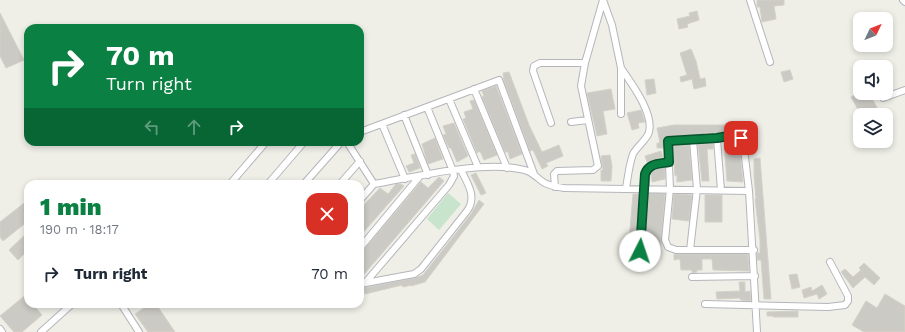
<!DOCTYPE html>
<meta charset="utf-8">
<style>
body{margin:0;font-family:"Work Sans",sans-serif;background:#f2f2f3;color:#1f2937;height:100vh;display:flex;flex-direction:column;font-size:15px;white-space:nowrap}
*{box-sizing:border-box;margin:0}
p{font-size:13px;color:#747a83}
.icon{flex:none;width:22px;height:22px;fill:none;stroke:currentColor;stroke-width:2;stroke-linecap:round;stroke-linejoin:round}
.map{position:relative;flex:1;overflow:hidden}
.panel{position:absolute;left:24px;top:180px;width:340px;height:128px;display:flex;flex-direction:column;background:#fff;border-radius:12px;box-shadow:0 2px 6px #0003}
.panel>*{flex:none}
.hud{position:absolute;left:24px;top:24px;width:340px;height:122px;border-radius:12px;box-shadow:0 2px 6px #0003;background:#0b8043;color:#fff;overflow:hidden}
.needle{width:26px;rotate:47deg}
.tools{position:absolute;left:853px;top:12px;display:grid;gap:8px}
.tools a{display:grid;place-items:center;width:40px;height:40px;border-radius:8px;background:#fff;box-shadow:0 2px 6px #0003;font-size:20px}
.pin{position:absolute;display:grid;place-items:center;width:34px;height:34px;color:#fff;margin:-17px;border-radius:8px;box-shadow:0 2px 6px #0006}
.me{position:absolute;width:44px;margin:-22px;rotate:4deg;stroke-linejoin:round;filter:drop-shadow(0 0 3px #0008)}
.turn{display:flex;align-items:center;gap:14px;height:84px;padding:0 16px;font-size:18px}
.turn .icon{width:52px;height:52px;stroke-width:2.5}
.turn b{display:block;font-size:28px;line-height:34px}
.lanes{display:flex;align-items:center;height:38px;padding:0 16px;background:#0003;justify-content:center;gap:20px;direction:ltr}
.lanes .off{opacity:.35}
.round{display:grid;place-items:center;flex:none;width:42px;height:42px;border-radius:12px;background:#f2f2f3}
.head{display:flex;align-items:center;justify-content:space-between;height:68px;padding:0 16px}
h1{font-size:24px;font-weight:800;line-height:30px;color:#0b8043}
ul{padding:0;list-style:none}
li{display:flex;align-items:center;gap:12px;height:52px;padding:0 16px}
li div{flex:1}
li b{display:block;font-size:15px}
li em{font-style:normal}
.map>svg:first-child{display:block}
</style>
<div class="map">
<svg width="905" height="332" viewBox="0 0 905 332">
<rect width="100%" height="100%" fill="#efefe8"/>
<path fill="#c8e4cd" d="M448 193 461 204 439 230 427 219Z"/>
<path fill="#cbcac5" stroke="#d4d2c7" d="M757 0H784V5L774 6 776 19 762 22 760 7H757Z
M697 11 699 20 687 24 688 27 679 29 677 19 690 16 689 13Z
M0 13 24 60 6 68 0 56Z
M691 49 696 61 700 79 705 78 706 86 694 89 692 79 681 82 680 77 687 75 680 53Z
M790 70 793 79 784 82 781 72Z
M509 72 529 125 542 152 559 145 563 156 546 163 548 166 542 169 533 150 530 151 504 81 503 73Z
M654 79 656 93 647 95 645 80Z
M496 86 522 154 510 159 508 152H505L482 97 484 96 482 91Z
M611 89 615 109 603 111 607 134 597 136 587 93Z
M858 93H869L881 115H861L851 97Z
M474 100 497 155 484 160 480 151 477 153 463 119 466 118 464 112 473 109 470 101Z
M641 110 645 122 638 123 639 128 632 130 627 113Z
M454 123 468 156 457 162 451 148H449L443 135 446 134 443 126Z
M674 125H740V133L733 131 724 133H704V135L667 137 664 139V148H657V143H660L657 128Z
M435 138 443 159 428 164 422 144Z
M735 140 739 142 743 182 727 181 724 142Z
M698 144H713V149H707L709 181H702Z
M673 145H689L692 180 677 182V175L675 176Z
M661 151 663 157 647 162 645 156Z
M415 154 420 168 409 172 406 166 414 163 411 155Z
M610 155 612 166 611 181H601V170H603L601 156Z
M760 158 771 299H764L761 260H757V253H760V240L755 199H756L754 175V159Z
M665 167V179L652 182 651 171 654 169Z
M476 173 486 193 481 195 471 175Z
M439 177 444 181 360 279V253L363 251 421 182 428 188Z
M396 184H401L404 186 360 236V209L380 188 388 194Z
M633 194H640L635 253H628Z
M649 194H665L660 254H643Z
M674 194 692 195 689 221 672 219Z
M705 195H722V222H705Z
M28 200V221L3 241 0 237V222Z
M479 200 484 204 425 282 411 286V285L403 287 402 285 365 294 363 288 415 278 423 275 471 214Z
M28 232V250L18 260 9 250Z
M674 254H748L749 271 713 270 712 259H702V270H697V272L692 273V270H681L680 259 674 260Z
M864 263 880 278 874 285 865 277 853 288 841 272 845 269 853 277 861 270 859 268Z
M797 274 800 287 792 289 789 275Z
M739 282H745V292L750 291 751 301 741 300 739 298 717 299 716 292 740 291Z
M822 285 827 294 819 299 817 294 804 298 802 290 811 287 812 291Z
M28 293V304H41L36 308 42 315 22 332H14L0 316Z
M885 294 905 306V332H864L852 325 866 301 877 308Z
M150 304H156L175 332H148L135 314Z
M798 311V317H773V316H767V312Z"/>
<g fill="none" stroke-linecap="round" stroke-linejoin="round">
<defs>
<path id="street" d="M603 0 612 25 621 68V114
M750 0 770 62
M903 0 905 2
M621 68C631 83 654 113 649 132 647 140 637 146 633 154 629 165 628 177 626 188
M474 89 507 168
M883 98 905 90
M449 99 478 167
M404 115 428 175
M571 122 588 120
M551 123 533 71 534 66 540 63H585
M382 124 405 179
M360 132 499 80 534 174
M717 139 721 190
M347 142 374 184
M230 184 266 142
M268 184 304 142
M304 184 341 142
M340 184 360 161
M555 187 554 174 557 171 593 170 598 166 581 86 585 63 603 0
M360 200 374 184C415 177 479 161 520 169 530 170 535 176 543 182 549 186 557 187 564 188L749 191
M360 248 420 176
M690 250 697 189 693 140
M754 250H676L668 247 665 240 670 189 668 141 717 139 734 135 741 138 743 140 749 191 757 332
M639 251 647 169 652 165 669 162
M692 277 755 276
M365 283 449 185 454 176 453 171 427 107
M360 284 414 274 421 269 467 211C477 197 468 184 461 170
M121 304 139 332
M705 304 828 307 845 305 848 301V296L830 262
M0 329 2 332
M41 332 72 304"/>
</defs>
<use href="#street" stroke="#b5b6bb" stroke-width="8"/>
<use href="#street" stroke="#fff" stroke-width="6"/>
</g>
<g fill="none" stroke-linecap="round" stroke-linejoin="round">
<defs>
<path id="route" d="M640 251 645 174C649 163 659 164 669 162L668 141 717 138 734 135 741 138"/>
</defs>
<use href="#route" stroke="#07532c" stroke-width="10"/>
<use href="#route" stroke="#0b8043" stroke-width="7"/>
</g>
</svg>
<div class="tools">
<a><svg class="needle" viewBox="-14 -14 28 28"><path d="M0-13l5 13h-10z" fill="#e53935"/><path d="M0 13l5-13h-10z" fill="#747a83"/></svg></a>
<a><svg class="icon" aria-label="sound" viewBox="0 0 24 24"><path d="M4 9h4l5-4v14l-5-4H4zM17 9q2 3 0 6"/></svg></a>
<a><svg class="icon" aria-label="layers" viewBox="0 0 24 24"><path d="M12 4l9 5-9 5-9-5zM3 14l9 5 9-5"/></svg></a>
</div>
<div class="pin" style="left:741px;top:138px;background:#d93025"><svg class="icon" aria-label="arrive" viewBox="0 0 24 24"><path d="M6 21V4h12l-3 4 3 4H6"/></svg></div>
<svg class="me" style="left:640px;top:251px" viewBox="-20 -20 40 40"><circle r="19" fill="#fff"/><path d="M0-13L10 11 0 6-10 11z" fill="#0b8043"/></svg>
<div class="hud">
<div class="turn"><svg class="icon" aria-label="right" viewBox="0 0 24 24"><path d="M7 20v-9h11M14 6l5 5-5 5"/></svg><div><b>70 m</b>Turn right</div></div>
<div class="lanes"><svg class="icon off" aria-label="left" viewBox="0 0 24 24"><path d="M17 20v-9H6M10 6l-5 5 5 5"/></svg><svg class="icon off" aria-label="ahead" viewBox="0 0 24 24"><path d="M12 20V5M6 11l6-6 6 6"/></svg><svg class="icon" aria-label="right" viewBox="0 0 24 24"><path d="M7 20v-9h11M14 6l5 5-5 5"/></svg></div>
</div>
<section class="panel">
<div class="head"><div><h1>1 min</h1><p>190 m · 18:17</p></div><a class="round" style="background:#d93025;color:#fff"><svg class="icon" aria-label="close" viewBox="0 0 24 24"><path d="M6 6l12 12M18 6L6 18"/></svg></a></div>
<ul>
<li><svg class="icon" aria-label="right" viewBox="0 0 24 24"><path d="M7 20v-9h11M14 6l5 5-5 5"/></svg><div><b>Turn right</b></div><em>70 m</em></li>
</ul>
</section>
</div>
